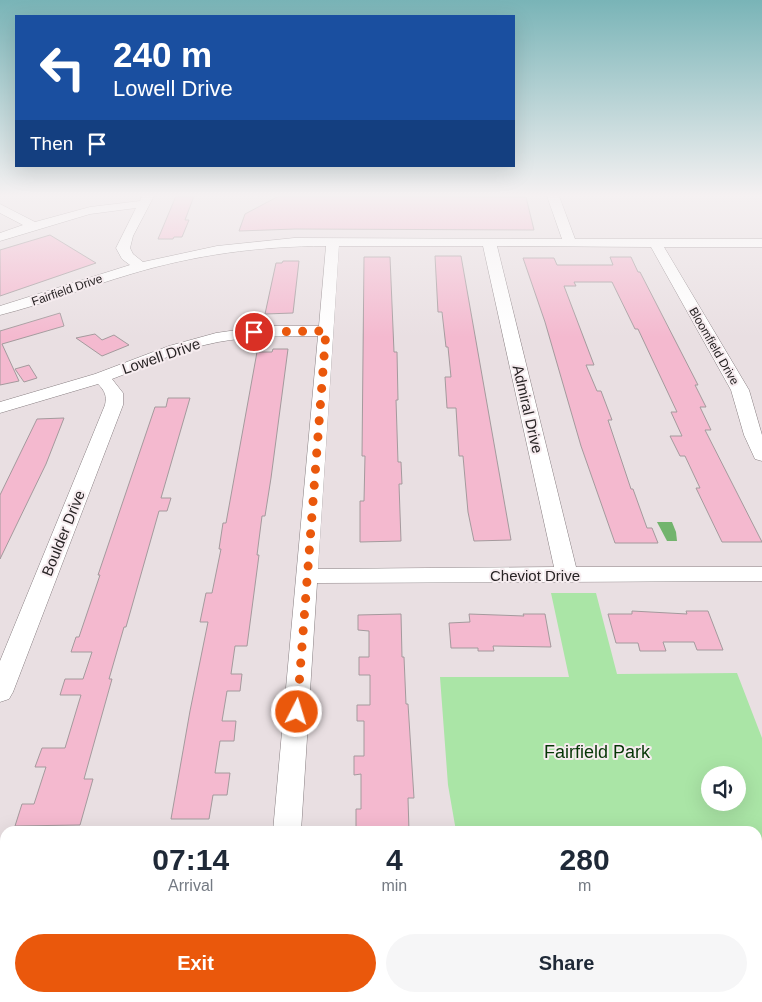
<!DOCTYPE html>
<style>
body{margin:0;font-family:Arial,sans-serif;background:#f6f6f7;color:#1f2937;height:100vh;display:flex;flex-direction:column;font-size:19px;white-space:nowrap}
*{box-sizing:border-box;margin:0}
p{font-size:16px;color:#747a83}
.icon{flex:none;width:28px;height:28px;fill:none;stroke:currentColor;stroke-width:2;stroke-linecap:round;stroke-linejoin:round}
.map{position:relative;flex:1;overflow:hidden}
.side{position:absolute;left:0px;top:826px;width:762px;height:176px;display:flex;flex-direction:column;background:#fff;border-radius:15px 15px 0 0;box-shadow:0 5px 20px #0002}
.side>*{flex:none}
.guide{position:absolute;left:15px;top:15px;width:500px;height:152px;border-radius:0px;box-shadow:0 5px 20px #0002;background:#1a4fa0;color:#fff;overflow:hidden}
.controls{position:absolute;left:701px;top:766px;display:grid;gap:10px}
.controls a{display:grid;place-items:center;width:45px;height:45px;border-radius:50%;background:#fff;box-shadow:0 5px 20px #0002;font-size:25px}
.pin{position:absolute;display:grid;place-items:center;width:42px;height:42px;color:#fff;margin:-21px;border:2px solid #fff;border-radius:50%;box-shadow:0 1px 5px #0007}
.me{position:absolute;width:55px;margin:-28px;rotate:5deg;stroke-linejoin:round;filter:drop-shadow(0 0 4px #0008)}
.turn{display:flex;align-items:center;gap:18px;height:105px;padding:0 15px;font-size:22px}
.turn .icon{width:65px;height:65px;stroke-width:2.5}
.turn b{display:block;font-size:35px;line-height:42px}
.then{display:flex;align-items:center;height:48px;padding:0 15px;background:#0003;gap:10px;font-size:19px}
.eta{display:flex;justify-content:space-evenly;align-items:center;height:85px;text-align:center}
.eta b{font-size:30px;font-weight:700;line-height:35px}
.action{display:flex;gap:10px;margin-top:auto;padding:10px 15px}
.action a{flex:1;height:58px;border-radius:30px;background:#ea580c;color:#fff;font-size:20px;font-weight:700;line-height:58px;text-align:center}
.action a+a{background:#f6f6f7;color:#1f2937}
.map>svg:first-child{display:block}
</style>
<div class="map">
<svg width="762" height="1002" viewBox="0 0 762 1002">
<rect width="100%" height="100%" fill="#e9dfe2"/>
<path fill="#aae5a6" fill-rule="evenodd" d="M551 593H596L617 674 737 673 762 738V1002H485V998H758V831H456L448 785 440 677H569ZM710 775H738V802H710Z"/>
<path fill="#72b46d" d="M657 522H672L676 532 677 541H667Z"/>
<path fill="#f4b9cf" stroke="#a49a9d" d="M176 196H194L185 220H189L182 237H174L173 239H158Z
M279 196 526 197 534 230 295 229 239 231 245 214Z
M50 235 96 263 0 296V250Z
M435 256H461L511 540 474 541 468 512 463 456H459L456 408H447L445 377H451L448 347H446L442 312H438Z
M364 257H390L394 352H397L398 400H396L398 462H401L402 484H399L401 541 360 542V501H364L365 456H362Z
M610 257H631L638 272H640L698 385H695L706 407H700L711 430H705L762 542H722L696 488H700L685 456H680L670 436H682L671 412H677L638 329H635L612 282H574L576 286H564L594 365H586L597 391H601L612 420H608L631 489H633L647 528H652L658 543H615L581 446 545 322 523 258H554L557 265H613Z
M283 261H299L293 313 265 314 276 263H282Z
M60 313 64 326 2 344 19 381 0 385V331Z
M95 334 102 340 114 335 129 345 102 356 76 338Z
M273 349H288L271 478 265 516H262L257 555H259L247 646H235L231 674H242L240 691H227L222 721H236L234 741H220L215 773H230L227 795H213L209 819H171L190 711 208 622H200L206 593H212L221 549H219L223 523H226L257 352H272Z
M29 365 37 378 24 382 15 369Z
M168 398H190L161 498H171L167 511H159L126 627H124L109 679H112L84 779H93L80 825 15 826 22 804H34L46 767H35L42 748H65L81 695H60L65 679H83L92 652H71L76 637H79L100 575H98L155 407H166Z
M64 418 46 464 0 559V495L37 419Z
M632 611 687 614 686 611H708L723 650H697L694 642H663L666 651H640L638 643H616L608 614H632Z
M401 614 402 657H404L406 704H408L414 798H408L409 831H356V809H361V774L354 775V756H364V721H357V705H370V675H359V657H369V631L358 630V615Z
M469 614 524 616 523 614H545L551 647 493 646 494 651H478V648H451L449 623 470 622Z"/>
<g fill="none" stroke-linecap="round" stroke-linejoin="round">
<defs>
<path id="minor" d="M142 196H154L133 236 130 248 133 254 143 262 217 246 294 238 562 239 547 196H559L575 239H762V247H664L749 390 762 435V461L755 459 744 435 731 390 651 247 497 246 576 567H762V581L317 583 301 831H273L318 336C284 336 251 336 218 342 181 349 147 366 112 379L123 393V405L13 692 9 699 0 702V661L105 405C107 396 105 391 98 384L0 413V402L95 374 169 346 216 333 265 326H319L326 246C260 246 194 255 131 274 87 287 44 304 0 315V306L130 265 122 259 116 248 136 208 90 214 0 241V233L23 225 0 213V204L35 222 90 207 140 201ZM339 246H483L554 567 318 569Z
M250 998H284L282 1002H248Z"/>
</defs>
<use href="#minor" stroke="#887f82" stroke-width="1"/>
<use href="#minor" fill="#fff" fill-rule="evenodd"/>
</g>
<linearGradient id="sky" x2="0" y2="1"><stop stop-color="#79b4b7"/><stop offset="0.58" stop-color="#f5f1f2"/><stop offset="1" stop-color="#f5f1f2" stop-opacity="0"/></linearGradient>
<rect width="762" height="337" fill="url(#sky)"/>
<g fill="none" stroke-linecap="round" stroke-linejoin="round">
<path stroke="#ea580c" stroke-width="9" stroke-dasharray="0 16.2" d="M254 332 326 331 297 712"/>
</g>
<g text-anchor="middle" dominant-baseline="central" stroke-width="4" stroke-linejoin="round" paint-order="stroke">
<g font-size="12" fill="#282425" stroke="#f6ecef">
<text transform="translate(67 290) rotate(-19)">Fairfield Drive</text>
<text transform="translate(714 346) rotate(60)">Bloomfield Drive</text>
</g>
<g font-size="15" fill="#282425" stroke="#f6ecef">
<text transform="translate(161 356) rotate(-19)">Lowell Drive</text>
<text transform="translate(528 409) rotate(77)">Admiral Drive</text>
<text transform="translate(63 533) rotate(-68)">Boulder Drive</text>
<text x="535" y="575">Cheviot Drive</text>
</g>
<g font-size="18" fill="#063606" stroke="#f6ecef">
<text x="597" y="752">Fairfield Park</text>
</g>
</g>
</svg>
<div class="controls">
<a><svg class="icon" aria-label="sound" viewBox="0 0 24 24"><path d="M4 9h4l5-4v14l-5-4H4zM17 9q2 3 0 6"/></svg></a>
</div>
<div class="pin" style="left:254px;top:332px;background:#d93025"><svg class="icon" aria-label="arrive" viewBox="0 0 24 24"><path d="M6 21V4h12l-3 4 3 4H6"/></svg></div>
<svg class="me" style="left:297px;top:712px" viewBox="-20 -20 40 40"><circle r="17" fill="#ea580c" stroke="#fff" stroke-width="3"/><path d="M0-11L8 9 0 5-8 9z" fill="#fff"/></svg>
<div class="guide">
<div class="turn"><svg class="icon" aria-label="left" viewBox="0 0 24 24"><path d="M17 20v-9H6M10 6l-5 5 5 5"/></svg><div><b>240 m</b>Lowell Drive</div></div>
<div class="then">Then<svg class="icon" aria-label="arrive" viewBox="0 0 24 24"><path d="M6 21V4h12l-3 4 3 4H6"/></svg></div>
</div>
<section class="side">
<div class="eta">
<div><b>07:14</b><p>Arrival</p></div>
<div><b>4</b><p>min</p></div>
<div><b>280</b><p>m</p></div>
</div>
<div class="action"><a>Exit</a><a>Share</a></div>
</section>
</div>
